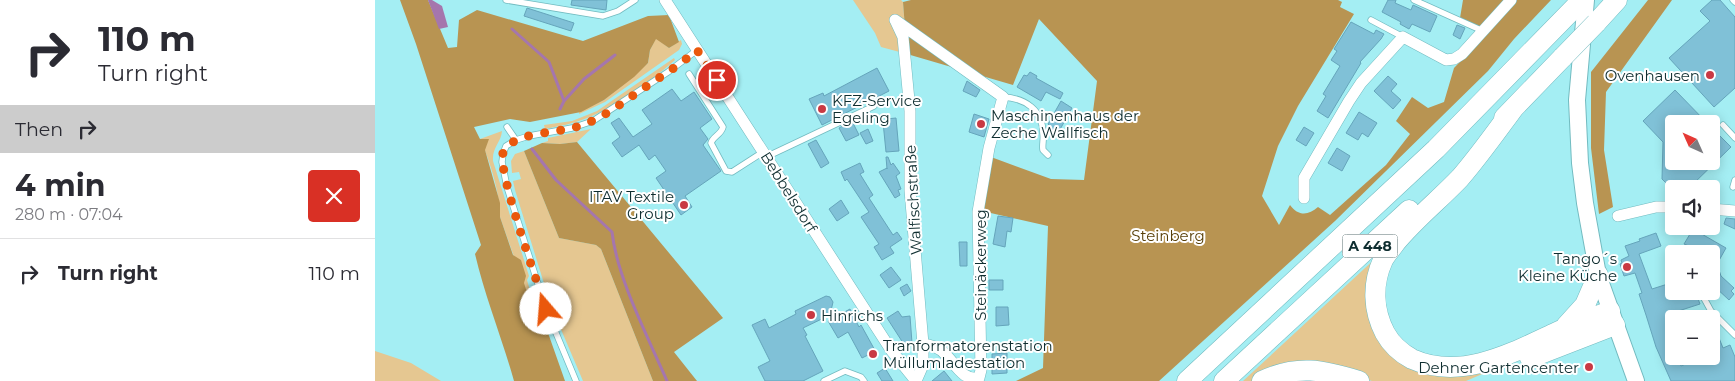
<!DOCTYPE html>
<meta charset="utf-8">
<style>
body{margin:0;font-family:Montserrat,sans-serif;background:#f2f2f3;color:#2b2b33;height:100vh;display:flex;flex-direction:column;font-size:19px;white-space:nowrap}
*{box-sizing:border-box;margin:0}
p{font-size:16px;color:#7c7c81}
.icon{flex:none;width:28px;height:28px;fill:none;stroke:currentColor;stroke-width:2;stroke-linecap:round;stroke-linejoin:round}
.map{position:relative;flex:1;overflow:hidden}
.panel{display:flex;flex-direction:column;background:#fff;width:375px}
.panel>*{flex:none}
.guide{background:#fff;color:#2b2b33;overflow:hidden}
.needle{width:32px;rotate:315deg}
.controls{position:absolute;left:1290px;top:115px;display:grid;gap:10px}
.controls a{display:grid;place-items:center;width:55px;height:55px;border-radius:5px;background:#fff;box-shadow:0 2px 12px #0003;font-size:25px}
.pin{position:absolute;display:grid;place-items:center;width:42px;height:42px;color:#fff;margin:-21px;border:2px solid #fff;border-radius:50%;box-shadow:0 1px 5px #0007}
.me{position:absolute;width:55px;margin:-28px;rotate:342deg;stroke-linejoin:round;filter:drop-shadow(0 0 4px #0008)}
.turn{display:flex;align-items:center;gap:18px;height:105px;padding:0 15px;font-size:22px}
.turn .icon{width:65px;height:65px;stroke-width:2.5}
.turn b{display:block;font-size:35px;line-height:42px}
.then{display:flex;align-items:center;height:48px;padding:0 15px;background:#0003;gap:10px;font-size:19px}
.round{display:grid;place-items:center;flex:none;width:52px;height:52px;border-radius:5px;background:#f2f2f3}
.head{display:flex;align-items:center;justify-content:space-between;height:85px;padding:0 15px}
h1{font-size:30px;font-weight:700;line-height:38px}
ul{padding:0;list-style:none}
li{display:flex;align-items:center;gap:15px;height:70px;padding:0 15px;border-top:1px solid #e1e1e2}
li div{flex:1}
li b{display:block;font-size:19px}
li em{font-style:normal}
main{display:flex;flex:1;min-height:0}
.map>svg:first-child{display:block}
</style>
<main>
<section class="panel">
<div class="guide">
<div class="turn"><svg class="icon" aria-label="right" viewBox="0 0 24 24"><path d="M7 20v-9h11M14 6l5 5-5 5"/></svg><div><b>110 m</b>Turn right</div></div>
<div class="then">Then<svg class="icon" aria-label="right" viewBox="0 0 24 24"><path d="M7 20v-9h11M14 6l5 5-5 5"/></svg></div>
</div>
<div class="head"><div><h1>4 min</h1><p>280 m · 07:04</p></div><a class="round" style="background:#d93025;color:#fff"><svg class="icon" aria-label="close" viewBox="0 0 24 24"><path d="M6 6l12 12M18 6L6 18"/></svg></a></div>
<ul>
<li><svg class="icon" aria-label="right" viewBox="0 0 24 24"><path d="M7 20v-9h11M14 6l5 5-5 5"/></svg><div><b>Turn right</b></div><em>110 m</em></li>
</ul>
</section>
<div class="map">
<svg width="1360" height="381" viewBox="0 0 1360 381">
<rect width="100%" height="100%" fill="#a4eef3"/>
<path fill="#e5c791" d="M478 0H526L528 2 532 54 506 47 500 33Z
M281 38 294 48 306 40 307 44 304 50 230 102 204 114V112L229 100 273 63 275 50Z
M299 58 300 60C279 79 238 108 212 118 198 124 184 126 170 129L169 125 197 121 222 111Z
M216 129 202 142 185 144 167 143 173 141V138Z
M127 131C126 143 117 147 118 161L154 276 152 280 159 304 162 305 172 330C165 321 165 313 156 305L125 217C125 193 115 161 105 139Z
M149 151 184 238 221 245 226 249 278 381H208L176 306 140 190 138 181 146 179 144 172 137 173 136 161 140 154Z
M1003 256 997 307 1041 365 1196 336 1091 381H997L974 374 902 370 877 381H868Z
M0 351 36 363 66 381H0Z"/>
<path fill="#b89452" d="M25 0H53L73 48 82 47 84 20 102 10 208 41 273 16 294 15 304 42 294 48 281 39 275 50 273 63 259 77 229 100 206 112 155 122 135 119 99 127 105 139H114L110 150 125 203V217L138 255 146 260 151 276 149 283 156 305 162 310 169 326 172 330 190 381H139C127 338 110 297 100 254L106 245 41 44Z
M536 0H963L967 2 965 7 979 14 923 106 903 146 887 196 904 225 915 205C923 216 933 216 943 207L955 215 1011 165 1035 134 1021 121 1037 97 1053 108 1069 102 1079 68 1113 33 1085 18 1088 0H1176L1139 39 1113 71 960 221 784 381H641L668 368 673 226 607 211 616 157 676 179 709 180 722 81 664 19 638 85 532 54 528 2Z
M1273 0H1297L1231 92 1229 150 1238 207 1224 214 1216 148V72Z
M202 142 348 318 299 352 322 381H278L226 249 221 245 184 238 149 151 167 143 185 144Z"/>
<path fill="#a576ad" d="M53 0H57L67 6 73 27 64 29Z"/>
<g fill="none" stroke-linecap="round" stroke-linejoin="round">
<path stroke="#a576ad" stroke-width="3" d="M137 29 174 62 189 101 185 109
M189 101 209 79 240 55
M157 149 181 180 237 232C242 278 273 337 292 381"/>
</g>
<path fill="#80c1d7" stroke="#65a5bb" d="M197 0H232L231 10 196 5Z
M1013 0H1021L1020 3 1036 10 1038 5 1062 16 1055 32 1037 24 1034 29 1025 24 1026 22 1007 12Z
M1337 0H1345L1360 17V88L1339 107 1294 58 1335 21 1325 11Z
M152 8 199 23 196 31 149 16Z
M976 22 999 34 1001 30 1009 34 1006 39 985 62 986 63 953 118 942 111 951 96 948 94 965 66 956 60 962 51 959 49Z
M1082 25 1090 28 1085 39 1078 35Z
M502 68 514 91 447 125 434 99 448 93 449 96Z
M655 72 662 76 661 78 688 93 685 99 671 92 666 101 642 87 649 75 652 76Z
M1013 76 1022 84 1016 91 1026 100 1018 109 999 91Z
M592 81 605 90 601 97 588 91Z
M297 89 306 101 319 92 337 119 325 128 333 139 328 145 346 171 310 196 317 207 306 215 281 178 291 171 280 155 274 160 264 145 247 157 237 143 245 137 236 123 244 118 258 137 277 124 267 110Z
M1300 90 1333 124H1299V161H1336V127L1356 147 1313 189H1297L1287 179 1288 142 1268 121Z
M686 101 697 108 683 133 674 128 675 126 673 124Z
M984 112 1002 123 993 137 987 133 983 140 971 133Z
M599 114 614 119 609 137 594 132Z
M521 118 524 151 511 152 508 122 511 121V119Z
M477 121 484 135 471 141 464 128Z
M929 127 939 133 931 146 921 140Z
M493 129 498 141 491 144 485 133Z
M441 140 454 163 446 168 433 144Z
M962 148 975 156 967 171 953 163Z
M511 157H513L516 165 518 163 525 173 521 176 526 189 523 190 525 195 520 198 504 172 512 168V169Z
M485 163 489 172 485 174 498 195 494 198 518 235 522 232 527 239 515 247 519 253 507 260 499 247 504 244 486 217 494 212 472 179 470 181 466 172Z
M466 200 474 213 462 221 454 209Z
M623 216 638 218 636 232 632 231 630 247 618 244Z
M1351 218 1360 219V229L1349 224Z
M1318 229 1351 248 1342 264 1346 276 1359 288 1356 291 1359 294 1354 300 1339 286 1336 281V254H1322L1319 248 1309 244Z
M1281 233 1286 246 1264 254 1277 289 1299 282V291H1305L1306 294 1320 291 1325 304 1294 314 1299 326V356H1301L1306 366 1329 356H1336V318L1348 348 1355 345 1360 357V381H1296L1281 347 1271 315 1264 294 1267 293 1260 273 1249 276 1245 264 1247 263 1246 260 1254 256 1250 246 1265 241 1264 239Z
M584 242H592V266H585Z
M516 267 526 280 514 288 505 275Z
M614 280H628V290H614Z
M532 284 536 291 529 296 525 288Z
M451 296 455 297 458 302 455 315 428 328 432 335 430 336 448 371 428 381H390L383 367 395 361 377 325 390 319 394 328 421 314 420 311Z
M621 307H633L634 325 621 326Z
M475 309 484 327 486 325 502 354 496 358 493 355 487 358 473 332 463 338 453 321Z
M523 311 527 317 535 316 537 343 530 346 512 318Z
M632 353V373L617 374V354Z
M510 368 518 381H507L502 373Z
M569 371 577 381H557Z"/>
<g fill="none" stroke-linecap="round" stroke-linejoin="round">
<defs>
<path id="lane" d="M131 0 228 16 243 11 260 0
M1039 0 1108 31
M1358 0 1360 2
M996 20 1028 37
M314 74 348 127C346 135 338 136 336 143L351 171 357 172 388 152
M628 97C650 98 668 110 668 134 669 139 667 145 668 150L673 155
M1348 125 1360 138
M132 127 141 140
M391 157 499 106
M1358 187 1360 180
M1325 291 1336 311 1360 335
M201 381 171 309 132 187 127 162 128 154 131 146 141 140 154 136 197 128 218 121 293 72 322 50
M449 381 470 371 486 377 489 381"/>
<path id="street" d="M290 0 516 350 541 381
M520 20 628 97 614 148 603 212 606 370 604 378C587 381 580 363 570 354 564 347 557 346 548 344
M521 22 528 37 535 111V190L548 344V365L541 381
M929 198V178L974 101 986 83 1028 37 1071 60 1079 59 1087 54 1136 0
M1336 209 1360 211
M1243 216 1281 207H1299"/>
<path id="secondary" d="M1211 0 1202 100 1205 163 1210 203 1223 275 1261 381"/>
<path id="highway" d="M1221 23 1242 0
M1138 109C1121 132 1104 156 1085 178 1064 200 1040 219 1021 242 1017 248 1011 254 1008 260 997 284 998 310 1010 333 1016 344 1026 353 1037 359 1086 381 1137 353 1182 332 1199 324 1218 318 1235 311
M1129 118 1188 57
M1191 326 1210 305 1223 275
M1155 358 1240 325
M812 381 1061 149 1207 0
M849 381 1034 210
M887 381C923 364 948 370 984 381"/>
</defs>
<use href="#lane" stroke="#72bbc0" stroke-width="7"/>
<use href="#street" stroke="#72bbc0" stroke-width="12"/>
<use href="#secondary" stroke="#72bbc0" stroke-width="18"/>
<use href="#highway" stroke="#72bbc0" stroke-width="21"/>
<use href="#lane" stroke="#fff" stroke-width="5.5"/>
<use href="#street" stroke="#fff" stroke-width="11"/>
<use href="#secondary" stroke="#fff" stroke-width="16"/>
<use href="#highway" stroke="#fff" stroke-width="20"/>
<defs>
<path id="highway-bridge" d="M1188 57 1221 23"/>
</defs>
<use href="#highway-bridge" stroke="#72bbc0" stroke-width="21" stroke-linecap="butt"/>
<use href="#highway-bridge" stroke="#fff" stroke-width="20"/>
</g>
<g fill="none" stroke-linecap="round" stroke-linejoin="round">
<path stroke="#ea580c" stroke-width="9" stroke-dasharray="0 16.2" d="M171 309C163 284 122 170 128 153 135 133 179 133 197 128 223 122 244 105 266 90 285 77 305 65 322 50L342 80"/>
</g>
<g fill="#c93943" stroke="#fff" stroke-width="2">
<circle cx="1335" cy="75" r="5"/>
<circle cx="447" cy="109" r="5"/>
<circle cx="606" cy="124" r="5"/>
<circle cx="309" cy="205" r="5"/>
<circle cx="1252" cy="267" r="5"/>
<circle cx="436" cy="315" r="5"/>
<circle cx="498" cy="354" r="5"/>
<circle cx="1214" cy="367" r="5"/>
</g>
<g text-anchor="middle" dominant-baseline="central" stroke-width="4" stroke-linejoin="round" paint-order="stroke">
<rect fill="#fff" stroke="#576d6e" stroke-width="1" x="967.5" y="234.5" width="55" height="23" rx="4"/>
<g font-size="14" font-weight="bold" fill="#0f2e30">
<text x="995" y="246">A 448</text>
</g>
<g font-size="15" fill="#0f2e30" stroke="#fff" text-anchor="end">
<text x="1325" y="75">Ovenhausen</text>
<text x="457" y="100" text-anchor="start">KFZ-Service<tspan x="457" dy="17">Egeling</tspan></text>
<text x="616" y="115" text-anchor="start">Maschinenhaus der<tspan x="616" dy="17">Zeche Wallfisch</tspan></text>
<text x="299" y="196">ITAV Textile<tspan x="299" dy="17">Group</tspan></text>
<text x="1242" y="258">Tango´s<tspan x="1242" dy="17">Kleine Küche</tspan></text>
<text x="446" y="315" text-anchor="start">Hinrichs</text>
<text x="508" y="345" text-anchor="start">Tranformatorenstation<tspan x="508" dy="17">Müllumladestation</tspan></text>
<text x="1204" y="367">Dehner Gartencenter</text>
</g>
<g font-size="15" fill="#0f2e30" stroke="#fff">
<text transform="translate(414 192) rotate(58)">Bebbelsdorf</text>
<text transform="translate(538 200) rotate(-93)">Walfischstraße</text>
<text transform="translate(605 265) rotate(-90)">Steinäckerweg</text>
</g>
<g font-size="15" fill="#583f08" stroke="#fff">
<text x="793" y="235">Steinberg</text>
</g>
</g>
</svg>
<div class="controls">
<a><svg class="needle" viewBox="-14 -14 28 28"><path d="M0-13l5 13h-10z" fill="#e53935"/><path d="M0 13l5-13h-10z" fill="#7c7c81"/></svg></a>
<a><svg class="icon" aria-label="sound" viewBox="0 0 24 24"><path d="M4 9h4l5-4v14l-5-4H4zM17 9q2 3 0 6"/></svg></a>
<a>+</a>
<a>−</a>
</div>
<div class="pin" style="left:342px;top:80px;background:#d93025"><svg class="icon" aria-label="arrive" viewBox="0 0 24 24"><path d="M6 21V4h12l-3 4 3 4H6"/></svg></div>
<svg class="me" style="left:171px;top:309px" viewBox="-20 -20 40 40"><circle r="19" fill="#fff"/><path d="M0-13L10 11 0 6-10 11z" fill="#ea580c"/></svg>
</div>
</main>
